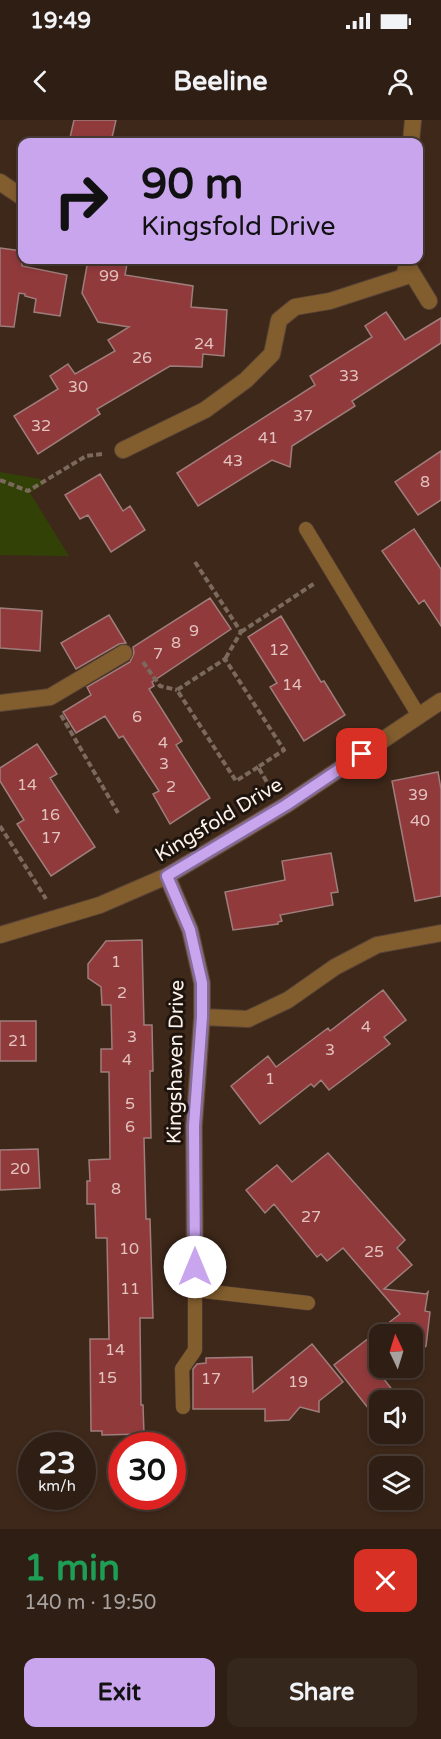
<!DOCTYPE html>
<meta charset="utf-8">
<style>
body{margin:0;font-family:"Varela Round",sans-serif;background:#36271d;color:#f1f3f6;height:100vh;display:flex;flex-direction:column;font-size:22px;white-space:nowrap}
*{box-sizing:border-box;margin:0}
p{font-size:20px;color:#a7a2a0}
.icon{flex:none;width:33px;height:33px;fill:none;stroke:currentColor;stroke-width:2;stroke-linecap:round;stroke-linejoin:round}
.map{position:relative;height:1409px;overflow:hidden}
.details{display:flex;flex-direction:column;background:#2e1e14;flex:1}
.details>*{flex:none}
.hud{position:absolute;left:18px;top:18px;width:405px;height:126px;border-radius:12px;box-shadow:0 3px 9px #0003,0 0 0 2px #493c34;background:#c9a5ee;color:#111;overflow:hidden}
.needle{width:39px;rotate:356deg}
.tools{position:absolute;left:369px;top:1204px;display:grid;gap:12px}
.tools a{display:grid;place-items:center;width:54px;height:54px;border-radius:12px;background:#2e1e14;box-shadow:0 3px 9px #0003,0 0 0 2px #493c34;font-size:30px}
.speed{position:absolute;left:18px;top:1312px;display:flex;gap:12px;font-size:30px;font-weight:700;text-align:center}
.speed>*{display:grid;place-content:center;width:78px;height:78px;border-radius:50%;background:#2e1e14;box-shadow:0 3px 9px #0003,0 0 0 2px #493c34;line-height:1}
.speed small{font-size:15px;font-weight:400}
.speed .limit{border:9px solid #d22;background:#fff;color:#111}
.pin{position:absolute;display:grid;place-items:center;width:51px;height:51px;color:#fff;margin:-26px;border-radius:12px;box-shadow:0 3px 9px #0006}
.me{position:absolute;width:66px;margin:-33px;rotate:0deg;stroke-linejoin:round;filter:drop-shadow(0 0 4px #0008)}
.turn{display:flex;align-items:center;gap:21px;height:126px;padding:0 24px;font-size:27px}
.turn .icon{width:78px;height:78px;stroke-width:2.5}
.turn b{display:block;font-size:42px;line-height:51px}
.round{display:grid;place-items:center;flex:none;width:63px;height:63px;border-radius:12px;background:#36271d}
.summary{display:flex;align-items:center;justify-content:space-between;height:102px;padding:0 24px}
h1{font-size:36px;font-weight:700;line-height:45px;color:#1e9e55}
.primary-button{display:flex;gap:12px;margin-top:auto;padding:12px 24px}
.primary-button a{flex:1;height:69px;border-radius:12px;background:#c9a5ee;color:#111;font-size:24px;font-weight:700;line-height:69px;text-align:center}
.primary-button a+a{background:#36271d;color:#f1f3f6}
.status{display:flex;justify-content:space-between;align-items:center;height:42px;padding:0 30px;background:#2e1e14;direction:ltr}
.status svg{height:16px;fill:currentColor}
header{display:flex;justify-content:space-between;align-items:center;height:78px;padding:0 24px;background:#2e1e14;font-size:27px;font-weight:700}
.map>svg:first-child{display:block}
</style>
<div class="status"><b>19:49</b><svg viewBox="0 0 49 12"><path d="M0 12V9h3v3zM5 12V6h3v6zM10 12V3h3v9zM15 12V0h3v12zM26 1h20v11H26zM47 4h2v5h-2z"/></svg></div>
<header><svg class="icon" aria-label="back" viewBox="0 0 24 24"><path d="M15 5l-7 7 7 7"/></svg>Beeline<svg class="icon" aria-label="person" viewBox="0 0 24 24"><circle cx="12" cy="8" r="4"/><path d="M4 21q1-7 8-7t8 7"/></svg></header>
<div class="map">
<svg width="441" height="1409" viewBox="0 0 441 1409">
<rect width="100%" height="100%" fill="#3e281a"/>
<path fill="#324207" d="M0 352 40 359 44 364 30 373 69 436 0 435Z"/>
<path fill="#913a3c" stroke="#9e7d7b" stroke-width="1.5" d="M74 0H116L111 22H69Z
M0 128 22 131V146L67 155 60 196 34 192 36 179 25 176V174L19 173 14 207 0 206Z
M88 140 127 144 125 155 193 166 191 187 227 190 224 236 203 234 202 247 170 246 97 289 100 294 38 334 14 296 58 269 50 256 68 244 75 254 115 231 108 220 129 207 98 202 82 173Z
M386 192 405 220 441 198V223L352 281 355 286 292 326 290 347 272 340 198 386 177 353 315 265 310 256 372 217 365 206Z
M441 331V380L418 395 395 362Z
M100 354 123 391 130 386 145 410 111 432 88 395 80 399 65 375Z
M414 409 441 449V506L424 480 419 484 382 431Z
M210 478 231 509 152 562 154 566 149 569 182 621 176 625 210 678 170 704 153 674 159 671 123 616 119 618 105 596 76 613 63 592 91 575 87 567 130 542 134 533 133 527Z
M0 488 42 491 40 531 0 528Z
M109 495 126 523 119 524 76 549 61 523Z
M281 496 321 562 324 561 345 595 304 621 270 567 277 563 248 517Z
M37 624 57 654 50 658 95 727 51 756 17 704 24 700 0 661V648Z
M438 652 441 669V776L415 781 392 661Z
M331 733 338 772 331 773 333 785 280 795 282 801 278 802V804L233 810 225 772 285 760 282 741Z
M142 820 144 905H152L153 951H150L151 1018H144L146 1099H150L153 1198H140L141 1285H143L144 1314 102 1315V1311H91L90 1219H109L107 1118H96L95 1084H87V1061H90L89 1040 110 1039 109 952H101V929H112L111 885H102L101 867 88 858V844L106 821Z
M383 870 406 900 384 917 390 924 329 970 321 960 314 967 311 964 260 1004 231 966 268 936 276 947 328 908 330 911Z
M0 901H36V941H0Z
M38 1029 40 1068 0 1070V1030Z
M328 1033 405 1120 397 1128 412 1145 384 1169 426 1174 428 1172 425 1191 430 1192 426 1226 412 1236V1215H380V1248H397L383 1258 401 1281H380V1303L334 1245 400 1194 343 1128 327 1141 321 1134 317 1137 274 1084 265 1093 246 1070 277 1045 292 1062Z
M312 1224 343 1262 319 1281V1292L300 1287 289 1300 265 1301V1289H193V1249L197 1244 206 1243V1238L252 1237 253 1272Z"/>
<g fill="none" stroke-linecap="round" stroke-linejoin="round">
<defs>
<path id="service" d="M306 409 419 596
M183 1287 182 1249 195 1230V1170L308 1183"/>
<path id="minor" d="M411 22 413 0
M0 62 22 77
M407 145 429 181
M123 330 205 290 246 260 272 234 279 200 295 187 330 181 404 157 408 140
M0 583 50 577 124 533
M167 756 190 810 202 863V897L194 1006 195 1170
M0 815 100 785 167 756 286 685 441 581
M202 897 248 899 288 880 335 847 377 825 441 813"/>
</defs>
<use href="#service" stroke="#594437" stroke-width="15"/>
<use href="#minor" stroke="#594437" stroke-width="18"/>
<path stroke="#7c695d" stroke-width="4" stroke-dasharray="6 3" stroke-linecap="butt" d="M0 360 28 371 86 336 102 334
M195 442 241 512 225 539
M241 512 315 463
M143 542 160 566 177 570
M61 595 118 693
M258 647 236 661 177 570 225 539 284 630 258 647 271 669
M0 706 46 779"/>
<use href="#service" stroke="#825d2e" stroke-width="14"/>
<use href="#minor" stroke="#825d2e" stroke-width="16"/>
</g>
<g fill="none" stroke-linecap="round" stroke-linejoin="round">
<defs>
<path id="route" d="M195 1147 194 1006 202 897V863L190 810 167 756 286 685 362 634"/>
</defs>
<use href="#route" stroke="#836b9b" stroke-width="15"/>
<use href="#route" stroke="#c9a5ee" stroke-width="10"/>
</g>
<g text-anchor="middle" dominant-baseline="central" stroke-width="6" stroke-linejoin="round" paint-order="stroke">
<g font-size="16" fill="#e2c3be">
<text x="109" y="156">99</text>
<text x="204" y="224">24</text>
<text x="142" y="238">26</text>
<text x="349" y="256">33</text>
<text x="78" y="267">30</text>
<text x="303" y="296">37</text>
<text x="41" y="306">32</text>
<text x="268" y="318">41</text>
<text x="233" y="341">43</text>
<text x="425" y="362">8</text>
<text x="194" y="511">9</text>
<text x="176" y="523">8</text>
<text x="279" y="530">12</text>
<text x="158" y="534">7</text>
<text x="292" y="565">14</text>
<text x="137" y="597">6</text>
<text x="163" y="623">4</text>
<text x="164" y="644">3</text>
<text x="27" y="665">14</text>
<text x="171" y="667">2</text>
<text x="418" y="675">39</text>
<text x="50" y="695">16</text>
<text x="420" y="701">40</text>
<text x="51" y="718">17</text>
<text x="116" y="842">1</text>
<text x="122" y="873">2</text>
<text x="366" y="907">4</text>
<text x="132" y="917">3</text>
<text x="18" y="921">21</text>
<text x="330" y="930">3</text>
<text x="127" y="940">4</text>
<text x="270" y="959">1</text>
<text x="130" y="984">5</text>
<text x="130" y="1007">6</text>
<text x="20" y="1049">20</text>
<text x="116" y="1069">8</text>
<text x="311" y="1097">27</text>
<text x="129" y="1129">10</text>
<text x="374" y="1132">25</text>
<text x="130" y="1169">11</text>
<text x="115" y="1230">14</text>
<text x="107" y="1258">15</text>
<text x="211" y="1259">17</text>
<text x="298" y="1262">19</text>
</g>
<g font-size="20" fill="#fdf1ea" stroke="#1e140e">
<text transform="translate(219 700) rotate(-31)">Kingsfold Drive</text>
<text transform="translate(176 942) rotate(-89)">Kingshaven Drive</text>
</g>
</g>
</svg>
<div class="tools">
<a><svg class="needle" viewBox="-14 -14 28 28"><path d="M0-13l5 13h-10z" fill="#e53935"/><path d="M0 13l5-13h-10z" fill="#a7a2a0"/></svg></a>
<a><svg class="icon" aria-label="sound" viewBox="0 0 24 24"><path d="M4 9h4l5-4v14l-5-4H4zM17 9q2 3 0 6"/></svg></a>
<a><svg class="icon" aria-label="layers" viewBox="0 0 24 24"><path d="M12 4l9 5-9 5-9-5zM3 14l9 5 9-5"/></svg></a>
</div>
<div class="speed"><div>23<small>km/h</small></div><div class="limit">30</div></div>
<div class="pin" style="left:362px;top:634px;background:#d93025"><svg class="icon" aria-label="arrive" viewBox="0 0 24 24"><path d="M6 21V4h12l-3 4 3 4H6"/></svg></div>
<svg class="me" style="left:195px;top:1147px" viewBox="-20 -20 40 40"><circle r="19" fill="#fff"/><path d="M0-13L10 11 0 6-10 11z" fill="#c9a5ee"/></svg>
<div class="hud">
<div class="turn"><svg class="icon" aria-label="right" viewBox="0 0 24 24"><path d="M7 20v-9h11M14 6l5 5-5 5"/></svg><div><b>90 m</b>Kingsfold Drive</div></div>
</div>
</div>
<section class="details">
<div class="summary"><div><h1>1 min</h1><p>140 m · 19:50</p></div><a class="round" style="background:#d93025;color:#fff"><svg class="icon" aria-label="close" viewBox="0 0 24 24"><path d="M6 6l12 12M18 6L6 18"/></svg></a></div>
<div class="primary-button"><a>Exit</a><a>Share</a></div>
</section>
